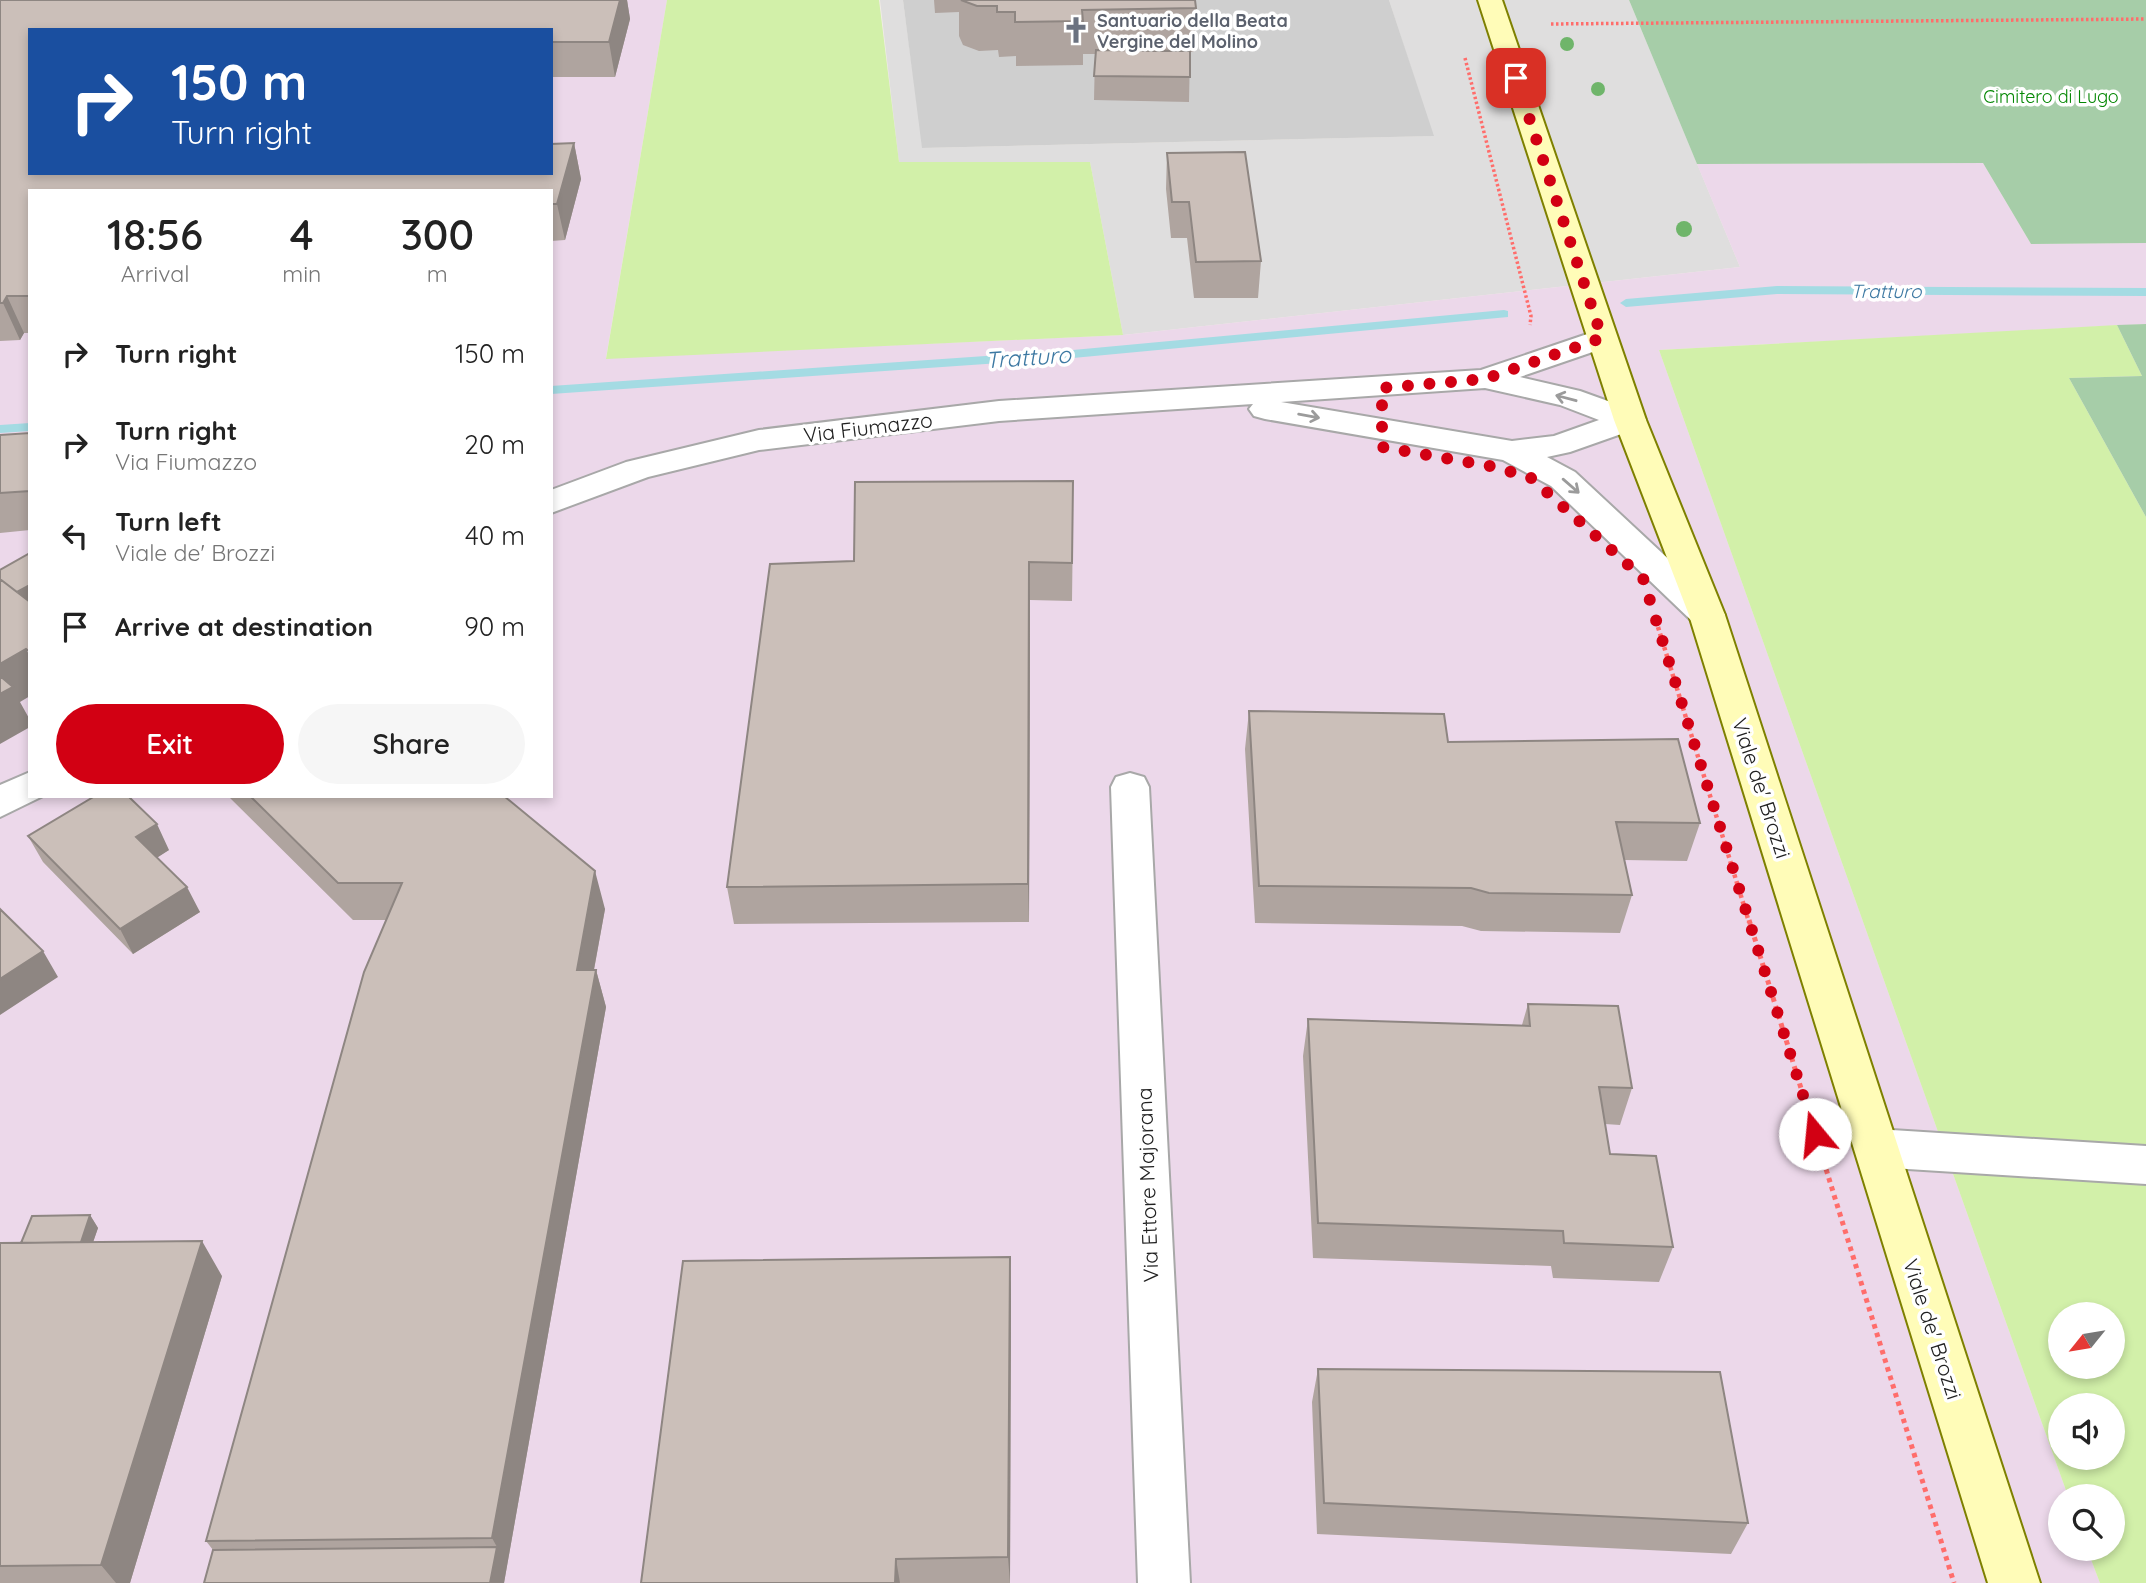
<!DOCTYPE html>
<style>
body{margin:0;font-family:Quicksand,sans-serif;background:#f6f6f6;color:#222;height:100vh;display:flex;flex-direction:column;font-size:26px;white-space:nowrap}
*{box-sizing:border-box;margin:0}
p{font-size:23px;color:#767676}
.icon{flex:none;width:38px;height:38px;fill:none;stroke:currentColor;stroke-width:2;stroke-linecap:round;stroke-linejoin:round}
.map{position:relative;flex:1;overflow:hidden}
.drawer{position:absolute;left:28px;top:189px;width:525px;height:609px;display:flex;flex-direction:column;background:#fff;border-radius:0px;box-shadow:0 4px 10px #0003}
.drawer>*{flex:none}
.top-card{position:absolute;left:28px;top:28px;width:525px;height:147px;border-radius:0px;box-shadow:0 4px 10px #0003;background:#1a4fa0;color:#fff;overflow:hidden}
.needle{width:46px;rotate:240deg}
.fabs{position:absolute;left:2048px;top:1302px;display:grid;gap:14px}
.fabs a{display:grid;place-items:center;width:77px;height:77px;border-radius:50%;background:#fff;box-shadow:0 4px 10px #0003;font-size:35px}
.pin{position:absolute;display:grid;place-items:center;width:60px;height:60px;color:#fff;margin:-30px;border-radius:14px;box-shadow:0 4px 10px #0006}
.me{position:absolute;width:77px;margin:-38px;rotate:343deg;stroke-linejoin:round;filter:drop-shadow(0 0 5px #0008)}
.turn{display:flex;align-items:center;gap:24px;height:147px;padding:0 28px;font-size:32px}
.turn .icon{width:91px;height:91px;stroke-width:2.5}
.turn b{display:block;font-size:49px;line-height:60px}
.eta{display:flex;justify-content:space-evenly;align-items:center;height:119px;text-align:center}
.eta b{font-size:42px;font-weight:600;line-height:49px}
.button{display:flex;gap:14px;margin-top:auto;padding:14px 28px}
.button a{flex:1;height:80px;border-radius:42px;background:#d20013;color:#fff;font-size:28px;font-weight:600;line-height:80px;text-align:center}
.button a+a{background:#f6f6f6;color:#222}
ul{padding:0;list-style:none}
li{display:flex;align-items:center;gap:21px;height:91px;padding:0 28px}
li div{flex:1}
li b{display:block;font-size:26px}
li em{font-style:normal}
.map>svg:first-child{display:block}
</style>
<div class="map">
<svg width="2146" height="1583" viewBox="0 0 2146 1583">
<rect width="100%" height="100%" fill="#f2ede7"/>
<path fill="#dfdede" d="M880 0H903L923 148 1433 136 1389 0H1629L1740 267 1123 335 1090 162 899 163Z"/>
<path fill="#ecd8ea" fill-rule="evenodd" d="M0 0H667L606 358 1123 335 1740 267 1697 164 1983 163 2031 244 2146 243V324L1659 350 2068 1496H2060V1549H2087L2100 1583H0ZM30 30H551V173H30ZM30 191H551V796H30Z"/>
<path fill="#cfcfcf" d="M903 0H1389L1434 136 922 148Z"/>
<path fill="#d2f0a9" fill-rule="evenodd" d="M667 0H879L899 162H1090L1123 335 606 359Z
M2117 325 2142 376 2069 378 2146 517V1583H2100L2087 1549H2112V1496H2068L1659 350ZM2060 1314H2112V1367H2060ZM2060 1405H2112V1458H2060Z"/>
<path fill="#a6cda8" d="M1629 0H2146V243L2031 244 1983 163 1697 164Z
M2146 324V517L2069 378 2142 376 2117 325Z"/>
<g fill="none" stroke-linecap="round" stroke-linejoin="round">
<path fill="#a4dbe3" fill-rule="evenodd" d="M1777 286 2146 288V296L1777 294 1626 307 1620 303 1626 299Z
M1504 310 1508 311V317L1073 358 551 394V386L1073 350Z
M30 423V431L0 433V425Z"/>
<defs>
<path id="street" d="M1602 329 1613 331 1617 338 1613 345 1520 377 1580 391 1641 413 1646 420 1641 427 1570 452 1547 457 1575 472 1720 607 1725 615 1720 623 1707 627 1694 623 1551 486 1503 460 1265 419 1254 416 1249 409 1253 404 999 421 759 450 648 477 551 513V490L626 462 759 430 999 401 1481 370ZM1485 388 1560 405 1599 420 1554 436 1512 441 1281 402Z
M30 772V796H43L0 817V785Z
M1130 773 1144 777 1149 787 1190 1583H1138L1111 787 1116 777Z
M1876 1129 2146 1146V1184L1876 1167 1860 1161 1854 1148 1860 1135Z"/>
<path id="secondary" d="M1478 0H1502L1646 420 1725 615 2040 1583H1988L1689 615 1614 420Z"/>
</defs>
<use href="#street" stroke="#a8a8a8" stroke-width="4"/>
<use href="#secondary" stroke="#7e8000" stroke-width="4"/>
<path stroke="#ff6d6b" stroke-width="3.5" stroke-dasharray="2.5 2.5" stroke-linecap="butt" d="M1551 24 2146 19
M1465 58 1531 316 1530 325"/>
<path stroke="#ff6d6b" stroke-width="4.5" stroke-dasharray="3.5 3.5" stroke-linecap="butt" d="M1658 627 1749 922"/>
<path stroke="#ff6d6b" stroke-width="5" stroke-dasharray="4.5 4.5" stroke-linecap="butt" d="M1749 920 1954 1583"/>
<use href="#street" fill="#fff" fill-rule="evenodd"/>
<use href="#secondary" fill="#fffcb8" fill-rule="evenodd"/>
</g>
<g fill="#6fb56a">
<circle cx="1567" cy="44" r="7"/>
<circle cx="1598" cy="89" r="7"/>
<circle cx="1684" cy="229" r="8"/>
</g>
<path fill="#afa49f" d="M0 0H627L630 19 615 77H551V30H30V173L574 143 581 179 565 240 551 241V191H30V333H24L20 340 0 341Z
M934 0H1195L1196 8 1194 52H1190L1189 102 1094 100 1095 54H1083V65L1016 66V56L999 57 998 50 979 51 963 45 959 36V12L935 13Z
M1167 153 1261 261 1258 298H1194L1187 238H1171L1166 189Z
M30 433V530L0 533V435Z
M1073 519 1072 601 1030 600 1029 922 734 924 727 887 854 561Z
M1249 711 1700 823 1687 861 1624 860 1632 895 1620 933 1481 931 1462 926 1255 923 1245 749Z
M228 796H504L605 909 594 970H596L606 1007 504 1583H204L213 1550 206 1541 386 920H353Z
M28 836 169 850 157 857 200 912 133 954 43 862Z
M1528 1004 1632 1088 1620 1125 1605 1124 1610 1154 1673 1247 1659 1282 1553 1278 1551 1266 1313 1258 1303 1056 1308 1019 1522 1025Z
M90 1215 98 1228 93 1242 222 1276 130 1583H0V1243H21Z
M1010 1257 1011 1292 1010 1583H641Z
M1318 1369 1748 1523 1731 1554 1317 1534 1312 1402Z"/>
<path fill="#8e8682" d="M620 0H627L630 19 615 77 609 42Z
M574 143 581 179 565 240 557 204Z
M7 296 24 333 20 340 3 303Z
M1029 562 1030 600 1029 922 1028 884Z
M30 585V602L6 599Z
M26 649 30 656V696L20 702 30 720V727L0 744V664Z
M157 824 169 850 149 863 136 837Z
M595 871 605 909 587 1007 577 970Z
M187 887 200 912 133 954 120 929Z
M43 951 58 977 0 1015V979Z
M596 970 606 1007 504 1583H490L497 1547 492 1538Z
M90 1215 98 1228 81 1277 73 1265Z
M202 1241 222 1276 130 1583H116L101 1565Z
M1010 1257 1011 1292 1010 1583 1008 1557Z
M896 1559 900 1583H895Z"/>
<path fill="#cbbfb9" stroke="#8e8682" stroke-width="2" d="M0 0H620L609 42H551V30H30V173H551V144L574 143 557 204H551V191H30V296H7L3 303H0Z
M961 0H1195L1196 8 1082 10 1083 21 1015 22V12H997V6H977Z
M1125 41H1149L1150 51 1127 50Z
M1096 50 1190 51V77L1094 76Z
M1245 152 1261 261 1196 262 1189 202H1172L1167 153Z
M30 433V491L0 493V435Z
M1073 481 1072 563 1029 562 1028 884 727 887 770 564 854 561 855 482Z
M30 553V585L17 592 0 579V570Z
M0 579 30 602V652L26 649 0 664Z
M0 676 13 687 0 694Z
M1249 711 1444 714 1448 742 1678 739 1700 823 1616 822 1632 895 1489 893 1471 888 1259 886Z
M95 796H128L157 824 136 837 187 887 120 929 28 836Z
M250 796H504L595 871 577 970H596L492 1538 206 1541 364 972 402 883H338Z
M0 909 43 951 0 979Z
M1528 1004 1618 1006 1632 1088 1599 1087 1610 1154 1656 1156 1673 1247 1564 1243 1563 1231 1318 1223 1308 1019 1530 1026Z
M90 1215 81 1242 21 1243 32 1216Z
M202 1241 101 1565 0 1566V1243Z
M1010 1257 1008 1557 896 1559 895 1583H641L683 1261Z
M1318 1369 1720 1372 1748 1523 1324 1503Z
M497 1547 490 1583H204L213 1550Z"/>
<defs><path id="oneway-shaft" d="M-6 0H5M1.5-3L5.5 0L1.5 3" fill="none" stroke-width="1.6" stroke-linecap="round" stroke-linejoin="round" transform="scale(1.75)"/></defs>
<g stroke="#9b9b9b">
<use href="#oneway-shaft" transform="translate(1566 398) rotate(-165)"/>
<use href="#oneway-shaft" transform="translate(1309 416) rotate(10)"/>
<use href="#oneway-shaft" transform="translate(1571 486) rotate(41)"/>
</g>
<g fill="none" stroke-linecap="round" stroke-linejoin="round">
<path stroke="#d20013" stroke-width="12" stroke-dasharray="0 21.6" d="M1516 78 1602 338 1485 379 1382 388V447L1495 467 1531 478 1643 578 1815 1134"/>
</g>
<defs>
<symbol id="church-bare" viewBox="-9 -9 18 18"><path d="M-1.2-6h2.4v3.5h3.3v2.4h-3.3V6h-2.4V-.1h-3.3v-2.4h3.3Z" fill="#6b7280" stroke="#fff" stroke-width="2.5" paint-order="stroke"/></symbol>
</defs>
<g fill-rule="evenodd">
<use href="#church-bare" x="1057" y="11" width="38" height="38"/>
</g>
<g text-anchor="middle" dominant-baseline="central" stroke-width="7" stroke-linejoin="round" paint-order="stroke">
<g font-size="18" font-weight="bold" fill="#5b616d" stroke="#fff" text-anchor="start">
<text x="1097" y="20">Santuario della Beata<tspan x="1097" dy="21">Vergine del Molino</tspan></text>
</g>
<g font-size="18" fill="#048703" stroke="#fff">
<text x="2051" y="96">Cimitero di Lugo</text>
</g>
<g font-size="19" font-style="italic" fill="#3c78a2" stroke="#fff">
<text x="1886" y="291">Tratturo</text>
</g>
<g font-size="21" fill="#212121" stroke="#fff">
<text transform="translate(868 427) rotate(-7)">Via Fiumazzo</text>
<text transform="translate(1762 788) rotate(72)">Viale de' Brozzi</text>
<text transform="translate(1147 1185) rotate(-92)">Via Ettore Majorana</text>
<text transform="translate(1933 1329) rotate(72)">Viale de' Brozzi</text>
</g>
<g font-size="23" font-style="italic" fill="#3c78a2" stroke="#fff">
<text transform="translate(1028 357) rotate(-4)">Tratturo</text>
</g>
</g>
</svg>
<div class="fabs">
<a><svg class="needle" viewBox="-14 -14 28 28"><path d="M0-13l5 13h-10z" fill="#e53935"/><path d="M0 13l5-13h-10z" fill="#767676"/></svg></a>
<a><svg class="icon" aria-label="sound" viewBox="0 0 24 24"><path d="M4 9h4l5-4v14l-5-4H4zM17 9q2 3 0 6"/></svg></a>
<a><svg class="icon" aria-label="search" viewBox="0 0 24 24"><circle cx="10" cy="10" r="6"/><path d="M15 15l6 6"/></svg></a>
</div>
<div class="pin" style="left:1516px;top:78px;background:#d93025"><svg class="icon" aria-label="arrive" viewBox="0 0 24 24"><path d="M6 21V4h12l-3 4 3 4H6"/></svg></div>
<svg class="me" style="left:1815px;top:1134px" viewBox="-20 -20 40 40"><circle r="19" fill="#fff"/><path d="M0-13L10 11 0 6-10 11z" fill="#d20013"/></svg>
<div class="top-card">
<div class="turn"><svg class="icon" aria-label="right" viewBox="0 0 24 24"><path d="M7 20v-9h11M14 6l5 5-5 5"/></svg><div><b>150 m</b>Turn right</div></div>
</div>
<section class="drawer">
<div class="eta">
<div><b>18:56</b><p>Arrival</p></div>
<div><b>4</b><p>min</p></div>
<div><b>300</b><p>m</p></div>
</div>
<ul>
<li><svg class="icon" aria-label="right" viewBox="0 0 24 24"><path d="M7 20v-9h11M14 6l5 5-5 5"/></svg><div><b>Turn right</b></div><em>150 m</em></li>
<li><svg class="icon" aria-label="right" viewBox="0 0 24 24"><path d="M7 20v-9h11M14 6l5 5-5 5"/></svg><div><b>Turn right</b><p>Via Fiumazzo</p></div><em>20 m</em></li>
<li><svg class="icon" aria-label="left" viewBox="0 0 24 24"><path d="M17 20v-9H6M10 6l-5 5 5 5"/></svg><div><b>Turn left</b><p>Viale de' Brozzi</p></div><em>40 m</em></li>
<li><svg class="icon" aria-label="arrive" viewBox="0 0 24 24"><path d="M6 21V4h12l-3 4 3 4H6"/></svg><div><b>Arrive at destination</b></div><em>90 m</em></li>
</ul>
<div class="button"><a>Exit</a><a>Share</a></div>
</section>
</div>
